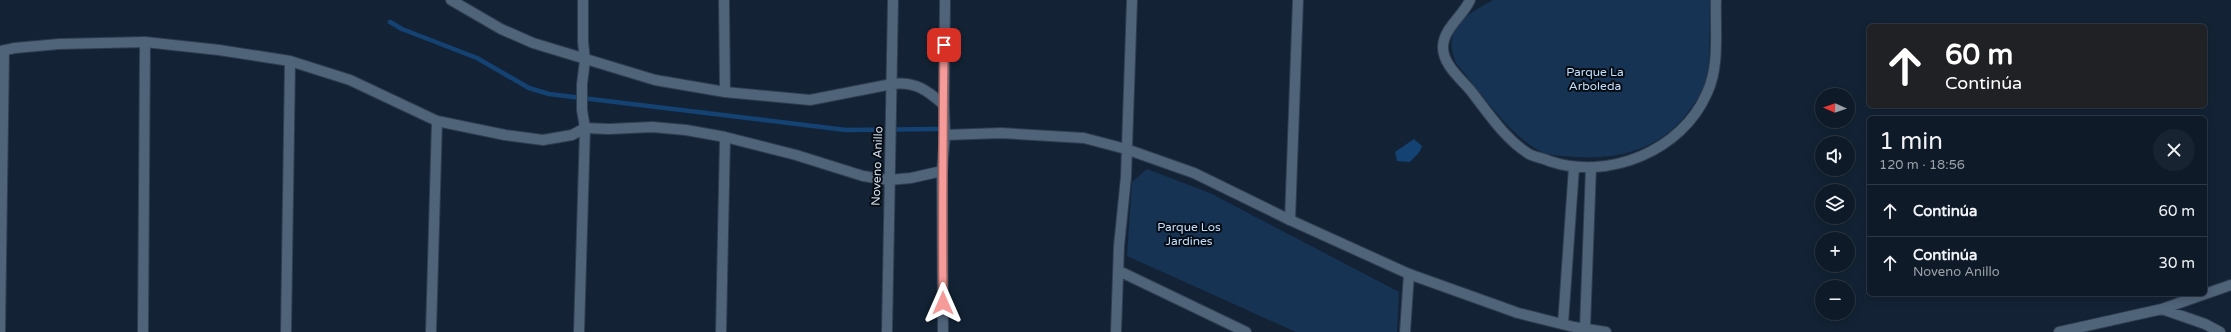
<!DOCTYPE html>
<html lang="es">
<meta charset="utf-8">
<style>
body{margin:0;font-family:"Varela Round",sans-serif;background:#172330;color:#f1f3f6;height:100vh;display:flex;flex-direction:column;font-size:15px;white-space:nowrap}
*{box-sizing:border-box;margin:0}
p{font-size:13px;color:#9ba1a8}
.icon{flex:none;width:22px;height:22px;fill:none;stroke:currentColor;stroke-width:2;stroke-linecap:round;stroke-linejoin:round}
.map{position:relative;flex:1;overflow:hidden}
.side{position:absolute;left:1867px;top:116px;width:340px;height:180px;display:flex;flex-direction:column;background:#0e1a28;border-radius:6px;box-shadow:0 2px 10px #0003,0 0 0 1px #2e3845}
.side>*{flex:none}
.top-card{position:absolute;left:1867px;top:24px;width:340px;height:84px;border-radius:6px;box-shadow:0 2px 10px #0003,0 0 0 1px #2e3845;background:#202124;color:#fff;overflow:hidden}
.needle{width:26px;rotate:272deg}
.fabs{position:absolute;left:1815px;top:88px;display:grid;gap:8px}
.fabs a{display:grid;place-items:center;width:40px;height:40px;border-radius:50%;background:#0e1a28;box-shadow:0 2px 10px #0003,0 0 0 1px #2e3845;font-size:20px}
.pin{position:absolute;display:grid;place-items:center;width:34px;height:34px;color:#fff;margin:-17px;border-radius:8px;box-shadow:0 2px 6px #0006}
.me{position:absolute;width:44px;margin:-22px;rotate:0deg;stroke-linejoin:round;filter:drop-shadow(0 0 3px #0008)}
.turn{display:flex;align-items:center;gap:14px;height:84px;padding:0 12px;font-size:18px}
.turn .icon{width:52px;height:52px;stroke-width:2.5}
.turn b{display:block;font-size:28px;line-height:34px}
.round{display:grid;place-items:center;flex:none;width:42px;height:42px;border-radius:21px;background:#172330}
.overview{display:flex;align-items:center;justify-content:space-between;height:68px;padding:0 12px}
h1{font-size:24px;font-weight:600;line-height:30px}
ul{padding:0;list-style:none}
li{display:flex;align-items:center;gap:12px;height:52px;padding:0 12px;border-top:1px solid #2e3845}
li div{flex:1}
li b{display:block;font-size:15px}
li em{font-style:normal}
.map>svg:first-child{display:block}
</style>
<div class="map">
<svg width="2231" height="332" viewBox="0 0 2231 332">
<rect width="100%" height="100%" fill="#132335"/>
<path fill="#163353" d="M1493 0H1710C1709 21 1711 63 1706 82 1703 92 1697 100 1691 108 1664 148 1621 160 1575 157 1564 156 1551 156 1542 152 1511 138 1478 89 1456 63 1441 28 1466 15 1493 0Z
M1147 169 1210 193 1399 292 1397 332H1296L1127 256 1132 182Z"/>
<path fill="#144272" d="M1414 139 1422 146C1420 154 1414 157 1410 162L1397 161 1395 152Z"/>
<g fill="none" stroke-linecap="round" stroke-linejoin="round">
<path stroke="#144272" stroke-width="4.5" d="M390 22 402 29 477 58 529 88 549 94 846 130 937 129"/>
<defs>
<path id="minor" d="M451 0 501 29 533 43 655 80 725 92 810 100 892 84
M724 0 725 92
M1470 0C1463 16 1444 28 1443 46 1442 64 1461 79 1471 91 1488 113 1505 139 1529 154 1534 157 1543 158 1549 161 1608 181 1682 151 1707 93 1720 66 1715 29 1716 0
M0 51 15 48 59 44 145 42 219 50 290 61 350 80 437 121 505 135 543 140 572 135 585 128 609 129 652 127 686 130 725 137 796 155 863 176 889 180
M1290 220 1298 0
M1119 271 1246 332
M1563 324 1574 167
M1585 328 1591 167
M0 332 4 51
M143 332 145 42
M286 332 290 61
M431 332 437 121
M579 332 585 128 582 110V84L585 60 583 42V0
M721 332 725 137
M1116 332 1119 246 1126 177 1132 0
M1405 332 1409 274"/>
<path id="tertiary" d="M944 105 945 0
M945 135 1001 133 1084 138 1126 149 1194 173 1290 220 1409 274 1518 313 1574 327 1606 332
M942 171 943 332
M889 180 911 178 942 171 945 135 944 105C927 90 915 81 892 84
M2205 294 2231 285
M2162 309 2205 324 2220 332
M887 332 893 0
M2059 332 2162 309 2205 294"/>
</defs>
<use href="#minor" stroke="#2e3d4f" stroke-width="12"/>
<use href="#tertiary" stroke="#2e3d4f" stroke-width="12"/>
<use href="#minor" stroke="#4f6379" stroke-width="10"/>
<use href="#tertiary" stroke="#4f6379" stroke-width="10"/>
</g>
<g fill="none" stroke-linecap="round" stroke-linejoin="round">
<defs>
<path id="route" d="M943 303C942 217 943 131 944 45"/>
</defs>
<use href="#route" stroke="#9f6563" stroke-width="10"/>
<use href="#route" stroke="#f59b99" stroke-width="7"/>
</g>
<g text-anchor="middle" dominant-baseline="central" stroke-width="4" stroke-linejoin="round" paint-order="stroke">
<g font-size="12" fill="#c3ddfb" stroke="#060c14">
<text x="1595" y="72">Parque La<tspan x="1595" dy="14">Arboleda</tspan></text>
<text x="1189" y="227">Parque Los<tspan x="1189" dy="14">Jardines</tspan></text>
</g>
<g font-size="12" fill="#d5e0ec" stroke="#060c14">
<text transform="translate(877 166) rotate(-88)">Noveno Anillo</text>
</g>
</g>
</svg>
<div class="fabs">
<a><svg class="needle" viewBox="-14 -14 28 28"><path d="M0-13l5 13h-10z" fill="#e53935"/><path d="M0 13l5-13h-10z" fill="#9ba1a8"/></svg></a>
<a><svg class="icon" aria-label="sound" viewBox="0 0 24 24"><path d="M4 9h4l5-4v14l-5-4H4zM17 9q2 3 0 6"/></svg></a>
<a><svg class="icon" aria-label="layers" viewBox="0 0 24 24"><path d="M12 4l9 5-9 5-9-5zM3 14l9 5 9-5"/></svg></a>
<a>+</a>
<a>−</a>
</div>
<div class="pin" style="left:944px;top:45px;background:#d93025"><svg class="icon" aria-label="arrive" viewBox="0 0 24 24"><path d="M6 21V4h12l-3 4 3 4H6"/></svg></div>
<svg class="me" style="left:943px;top:303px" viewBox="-20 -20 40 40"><path d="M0-17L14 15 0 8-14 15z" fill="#f59b99" stroke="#fff" stroke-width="4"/></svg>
<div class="top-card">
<div class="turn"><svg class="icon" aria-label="ahead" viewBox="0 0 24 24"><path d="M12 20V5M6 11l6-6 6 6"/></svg><div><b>60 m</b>Continúa</div></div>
</div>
<section class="side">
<div class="overview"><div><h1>1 min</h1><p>120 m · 18:56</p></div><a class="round"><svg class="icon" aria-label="close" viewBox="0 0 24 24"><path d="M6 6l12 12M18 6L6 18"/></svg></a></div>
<ul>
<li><svg class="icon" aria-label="ahead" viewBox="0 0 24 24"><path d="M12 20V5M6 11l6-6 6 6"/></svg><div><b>Continúa</b></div><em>60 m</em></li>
<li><svg class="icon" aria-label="ahead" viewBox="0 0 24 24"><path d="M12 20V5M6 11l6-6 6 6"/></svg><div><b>Continúa</b><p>Noveno Anillo</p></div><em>30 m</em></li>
</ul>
</section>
</div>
